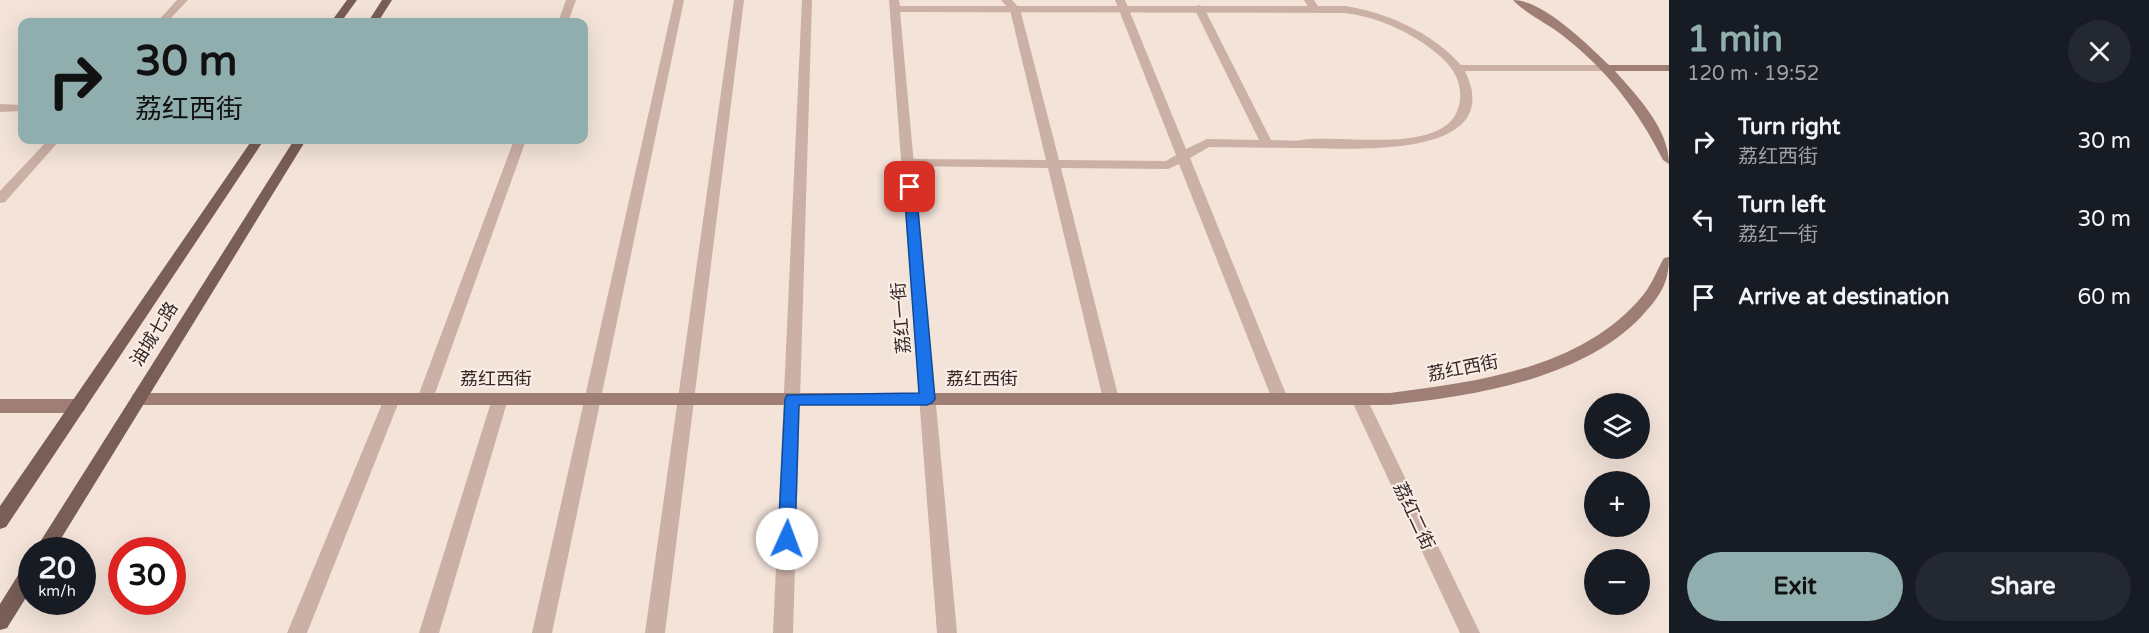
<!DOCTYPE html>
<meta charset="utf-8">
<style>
body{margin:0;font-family:"Varela Round","Noto Sans SC",sans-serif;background:#242831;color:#f1f3f6;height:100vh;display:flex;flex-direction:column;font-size:22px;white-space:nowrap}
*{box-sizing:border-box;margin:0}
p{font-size:20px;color:#9ea1a6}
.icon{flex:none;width:33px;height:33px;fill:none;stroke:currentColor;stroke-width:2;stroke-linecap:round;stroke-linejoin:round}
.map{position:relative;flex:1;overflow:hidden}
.drawer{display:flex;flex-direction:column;background:#171b24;width:480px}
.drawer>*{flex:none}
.top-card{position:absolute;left:18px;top:18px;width:570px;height:126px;border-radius:12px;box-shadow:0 6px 24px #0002;background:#90aead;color:#111;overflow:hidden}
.buttons{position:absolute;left:1584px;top:393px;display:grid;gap:12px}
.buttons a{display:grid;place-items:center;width:66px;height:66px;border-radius:50%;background:#171b24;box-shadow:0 6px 24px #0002;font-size:30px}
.speed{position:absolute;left:18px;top:537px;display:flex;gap:12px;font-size:30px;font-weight:700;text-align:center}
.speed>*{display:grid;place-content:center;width:78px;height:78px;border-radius:50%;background:#171b24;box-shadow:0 6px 24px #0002;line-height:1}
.speed small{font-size:15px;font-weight:400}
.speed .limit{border:9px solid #d22;background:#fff;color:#111}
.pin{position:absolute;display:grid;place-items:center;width:51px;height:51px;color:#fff;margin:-26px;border-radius:12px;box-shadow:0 3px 9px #0006}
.me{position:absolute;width:66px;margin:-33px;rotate:2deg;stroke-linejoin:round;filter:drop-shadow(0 0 4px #0008)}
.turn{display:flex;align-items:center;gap:21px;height:126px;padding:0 18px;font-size:27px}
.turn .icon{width:78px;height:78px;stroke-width:2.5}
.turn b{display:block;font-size:42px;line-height:51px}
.round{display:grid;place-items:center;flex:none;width:63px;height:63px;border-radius:32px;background:#242831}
.head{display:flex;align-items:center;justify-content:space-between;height:102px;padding:0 18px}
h1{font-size:36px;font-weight:700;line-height:45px;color:#90aead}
.button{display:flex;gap:12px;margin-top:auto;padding:12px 18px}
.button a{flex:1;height:69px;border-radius:36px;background:#90aead;color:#111;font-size:24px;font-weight:700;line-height:69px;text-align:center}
.button a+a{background:#242831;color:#f1f3f6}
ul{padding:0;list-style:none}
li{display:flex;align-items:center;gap:18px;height:78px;padding:0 18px}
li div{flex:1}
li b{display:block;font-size:22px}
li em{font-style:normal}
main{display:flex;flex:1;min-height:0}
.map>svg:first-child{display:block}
</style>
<main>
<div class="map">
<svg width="1669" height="633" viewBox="0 0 1669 633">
<rect width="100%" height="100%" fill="#f3e3d9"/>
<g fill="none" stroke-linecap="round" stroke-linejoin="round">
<path fill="#cbb0a5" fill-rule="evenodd" d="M1001 0H1012L1020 9 1059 160 1166 161 1176 155 1115 0H1125L1186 149 1207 139 1259 140 1194 8 1199 5 1204 8 1271 140 1304 141 1306 144 1300 148 1209 147 1190 158 1288 399 1286 404 1280 405 1274 404 1272 399 1179 164 1168 169 1061 168 1119 399 1117 404 1111 405 1105 404 1103 399 1048 168 903 166 902 163 903 160 908 159 1046 160 1010 10Z
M1304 0H1314L1319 8 1310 10Z"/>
<path fill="#cbb0a5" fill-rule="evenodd" d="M177 0H188L167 22H157Z
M566 0H576L568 22H558Z
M674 0H684L552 633H532Z
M734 0H744L665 633H645Z
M802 0H812L793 633H773Z
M889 0H899L900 6H1345C1386 12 1433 33 1461 65H1606L1612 68 1606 71H1465C1509 162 1346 148 1300 148L1294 144 1296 141C1334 131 1454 161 1460 100 1462 84 1454 69 1443 59 1418 35 1379 17 1345 13L900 12 957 633H937Z
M0 104 22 105V111L0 112Z
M48 140H60L5 202 0 203V191Z
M514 140H526L433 399 431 404 425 405 419 404 417 399Z
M392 393 398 394 400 399 307 633H287L384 399 386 394Z
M500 393 506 394 508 399 439 633H419L492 399 494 394Z
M1359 393 1365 394 1367 399 1480 633H1460L1351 399 1353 394Z"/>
<path fill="#9f7e76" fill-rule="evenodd" d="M1513 0C1543 0 1587 44 1609 65H1669V71H1615C1638 97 1669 129 1669 164L1663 160C1638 110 1606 69 1562 35 1547 23 1526 14 1513 0Z
M1669 257C1669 285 1659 297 1641 317 1580 380 1473 396 1390 405H139L133 404 131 399 133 394 139 393H1390C1478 382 1584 368 1644 294 1652 284 1657 270 1664 258Z
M0 399H78L84 401 86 406 84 411 78 413H0Z"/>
<path fill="#795d57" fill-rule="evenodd" d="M347 0H357L341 22H331Z
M382 0H392L378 22H368Z
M252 140H264L6 527 0 529V506Z
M294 140H306L54 550H35Z
M32 562V588L7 628 0 630V604L25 564Z"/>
</g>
<path fill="#1a73e8" stroke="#114b97" stroke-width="1.5" d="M910 183 916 187 935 399 932 403 927 405H799L795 539 793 545 787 547 781 545 778 539 785 399 787 395 919 393 904 187Z"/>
<g text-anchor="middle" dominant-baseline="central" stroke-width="4.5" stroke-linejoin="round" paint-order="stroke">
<g font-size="18" fill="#362927" stroke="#faede6">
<text transform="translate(901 318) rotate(-95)">荔红一街</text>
<text transform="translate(154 334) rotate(-58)">油城七路</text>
<text transform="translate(1463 368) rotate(-11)">荔红西街</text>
<text x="496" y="379">荔红西街</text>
<text x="982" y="379">荔红西街</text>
<text transform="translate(1414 516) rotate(65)">荔红二街</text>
</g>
</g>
</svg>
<div class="buttons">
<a><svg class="icon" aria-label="layers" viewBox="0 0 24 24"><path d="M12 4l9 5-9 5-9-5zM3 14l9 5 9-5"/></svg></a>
<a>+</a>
<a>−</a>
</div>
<div class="speed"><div>20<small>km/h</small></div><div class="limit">30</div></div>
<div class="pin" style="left:910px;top:187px;background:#d93025"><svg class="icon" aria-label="arrive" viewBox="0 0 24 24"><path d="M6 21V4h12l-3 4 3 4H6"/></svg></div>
<svg class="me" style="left:787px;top:539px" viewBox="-20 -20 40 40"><circle r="19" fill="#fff"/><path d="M0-13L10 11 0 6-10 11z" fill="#1a73e8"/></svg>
<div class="top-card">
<div class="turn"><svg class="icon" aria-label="right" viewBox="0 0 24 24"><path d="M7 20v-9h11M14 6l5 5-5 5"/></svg><div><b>30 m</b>荔红西街</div></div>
</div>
</div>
<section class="drawer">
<div class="head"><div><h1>1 min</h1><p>120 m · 19:52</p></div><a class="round"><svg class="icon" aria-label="close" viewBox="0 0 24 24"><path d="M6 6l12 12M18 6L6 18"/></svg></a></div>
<ul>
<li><svg class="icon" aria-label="right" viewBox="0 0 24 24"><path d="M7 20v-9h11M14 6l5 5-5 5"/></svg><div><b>Turn right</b><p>荔红西街</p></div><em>30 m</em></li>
<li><svg class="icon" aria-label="left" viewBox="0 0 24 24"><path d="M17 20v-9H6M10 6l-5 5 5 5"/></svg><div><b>Turn left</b><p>荔红一街</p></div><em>30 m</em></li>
<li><svg class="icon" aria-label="arrive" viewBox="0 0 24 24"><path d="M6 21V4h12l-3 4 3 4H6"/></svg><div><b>Arrive at destination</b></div><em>60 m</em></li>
</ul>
<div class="button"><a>Exit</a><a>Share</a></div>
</section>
</main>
